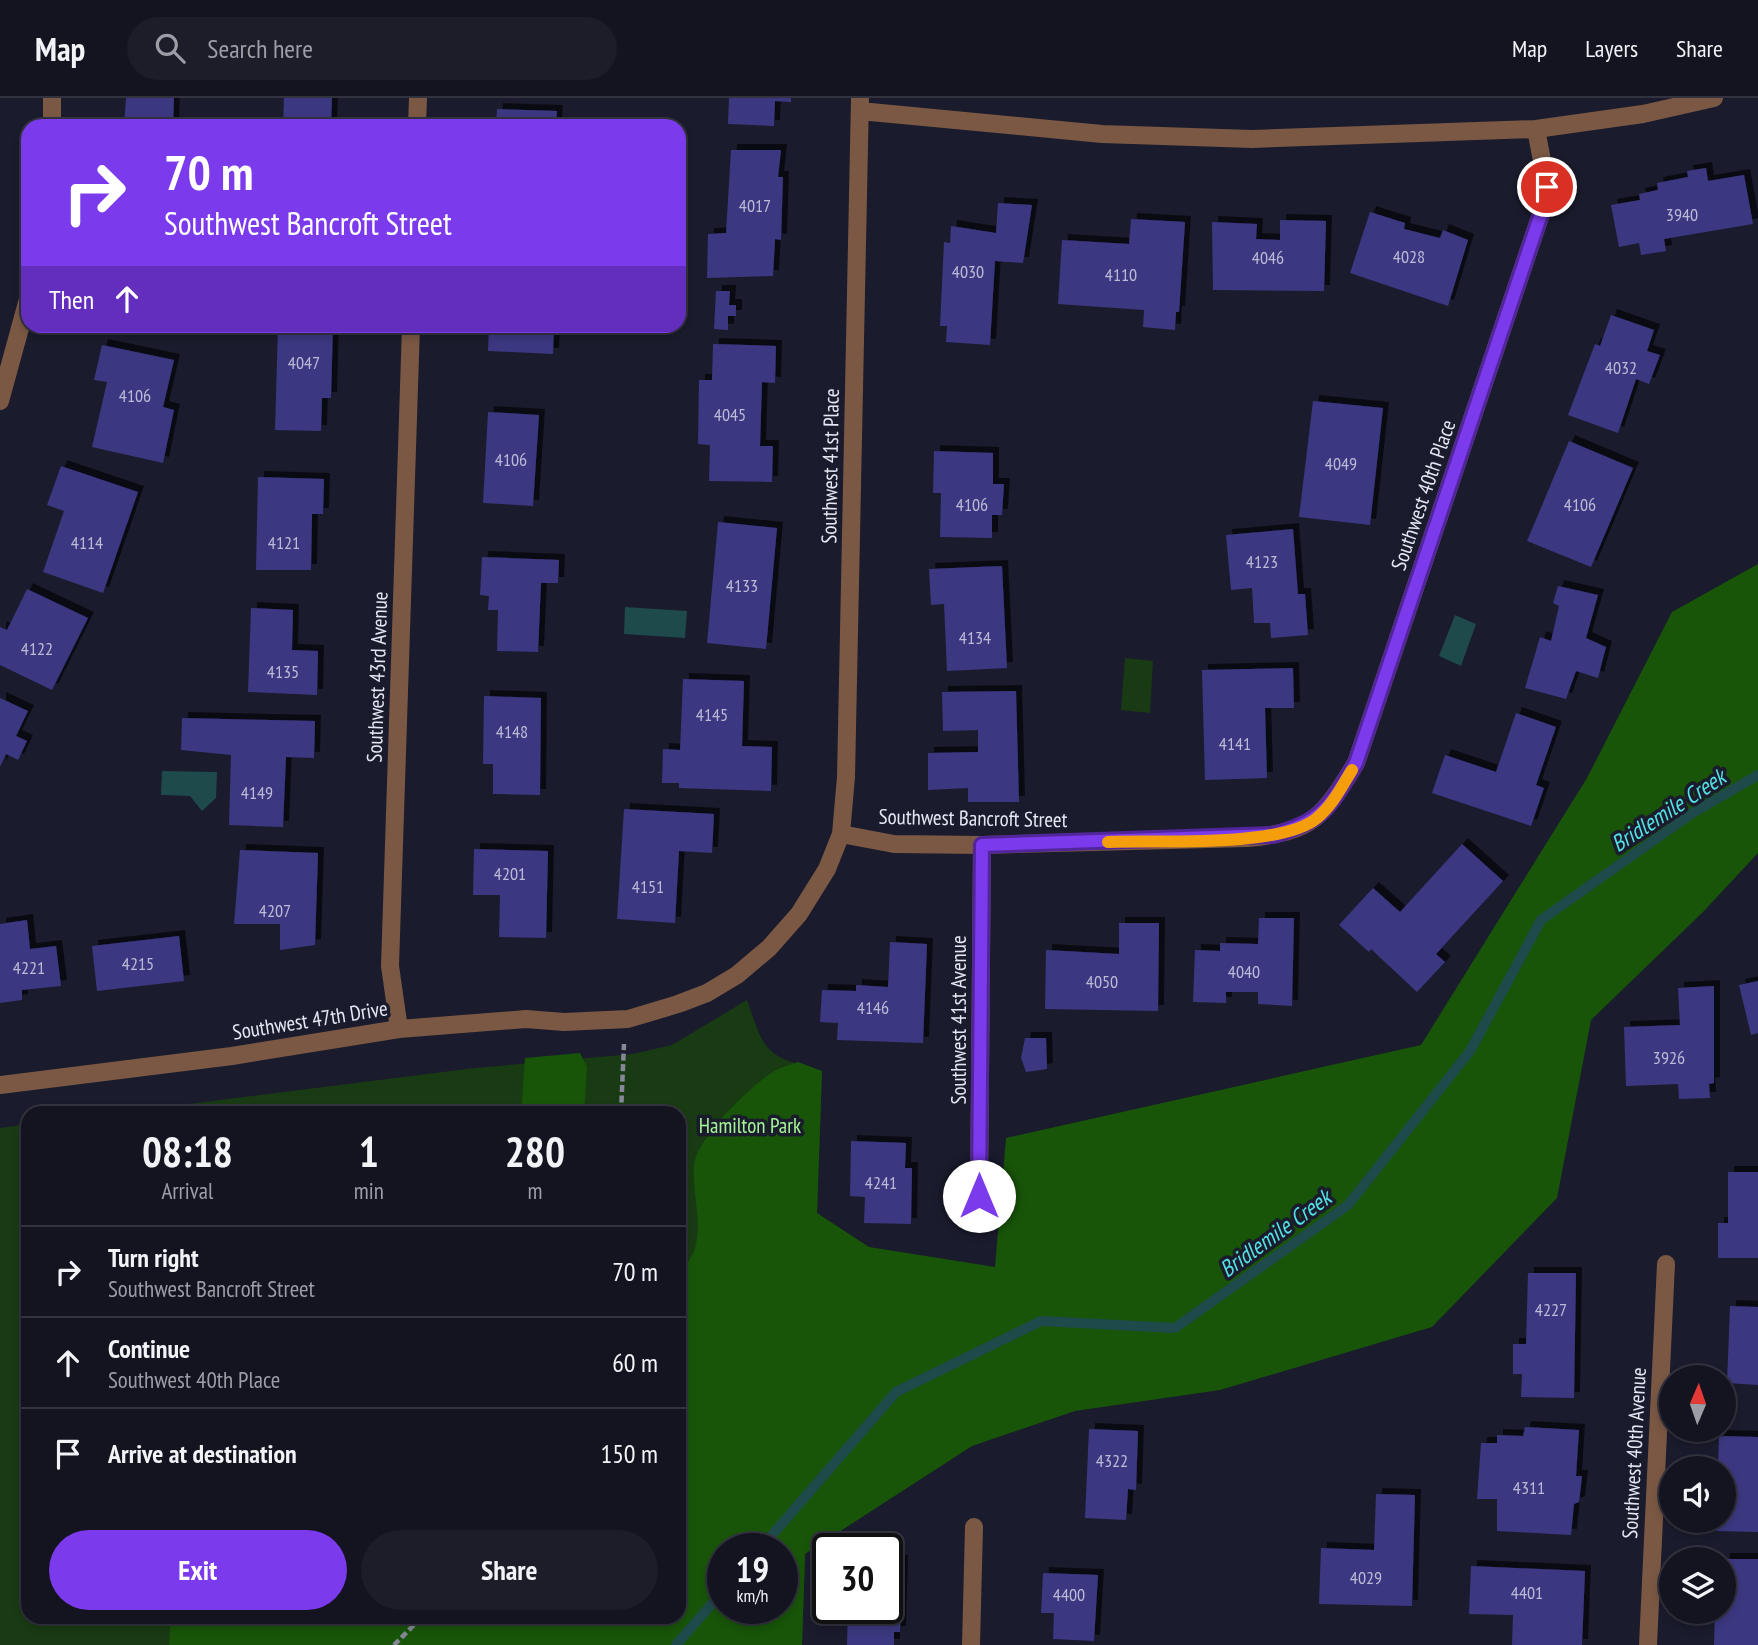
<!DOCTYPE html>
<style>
body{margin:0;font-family:"PT Sans Narrow",sans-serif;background:#1d1d2a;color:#f1f3f6;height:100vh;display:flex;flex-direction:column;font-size:26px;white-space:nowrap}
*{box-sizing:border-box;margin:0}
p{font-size:23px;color:#9d9ea5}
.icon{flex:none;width:38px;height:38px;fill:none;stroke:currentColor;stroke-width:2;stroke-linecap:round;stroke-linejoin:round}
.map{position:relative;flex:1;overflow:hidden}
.side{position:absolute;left:21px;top:1008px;width:665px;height:518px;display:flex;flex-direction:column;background:#141421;border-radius:21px;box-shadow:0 4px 10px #0003,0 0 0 2px #33333f}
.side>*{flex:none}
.top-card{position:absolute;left:21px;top:21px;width:665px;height:214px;border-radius:21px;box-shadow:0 4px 10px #0003,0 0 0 2px #33333f;background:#7c3aed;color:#fff;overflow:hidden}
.needle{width:46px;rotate:2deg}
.fabs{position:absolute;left:1659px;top:1267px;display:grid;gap:14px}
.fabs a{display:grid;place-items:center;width:77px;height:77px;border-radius:50%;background:#141421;box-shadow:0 4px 10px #0003,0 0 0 2px #33333f;font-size:35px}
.speed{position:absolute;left:707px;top:1435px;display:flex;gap:14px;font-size:35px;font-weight:700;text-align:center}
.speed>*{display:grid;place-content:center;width:91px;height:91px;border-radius:50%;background:#141421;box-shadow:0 4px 10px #0003,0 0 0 2px #33333f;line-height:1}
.speed small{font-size:18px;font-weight:400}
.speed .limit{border:4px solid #111;border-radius:10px;background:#fff;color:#111}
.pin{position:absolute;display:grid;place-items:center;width:60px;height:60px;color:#fff;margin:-30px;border:4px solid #fff;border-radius:50%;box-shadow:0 2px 7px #0007}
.me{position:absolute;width:77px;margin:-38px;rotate:0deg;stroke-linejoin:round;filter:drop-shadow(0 0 5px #0008)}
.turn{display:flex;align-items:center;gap:24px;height:147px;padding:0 28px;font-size:32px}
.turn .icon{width:91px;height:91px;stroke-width:2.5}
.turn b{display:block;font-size:49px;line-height:60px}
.then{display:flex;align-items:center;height:66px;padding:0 28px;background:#0003;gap:14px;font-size:26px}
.eta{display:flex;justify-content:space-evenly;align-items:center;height:119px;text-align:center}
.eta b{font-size:42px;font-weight:800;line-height:49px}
.action{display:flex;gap:14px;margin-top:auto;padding:14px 28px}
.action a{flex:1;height:80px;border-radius:42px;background:#7c3aed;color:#fff;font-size:28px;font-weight:800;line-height:80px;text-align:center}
.action a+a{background:#1d1d2a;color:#f1f3f6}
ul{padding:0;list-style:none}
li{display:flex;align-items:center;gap:21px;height:91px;padding:0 28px;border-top:2px solid #33333f}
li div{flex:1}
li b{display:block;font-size:26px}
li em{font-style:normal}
header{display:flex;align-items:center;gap:42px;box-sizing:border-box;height:98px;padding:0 35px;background:#141421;border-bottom:2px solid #33333f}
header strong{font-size:33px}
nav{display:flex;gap:38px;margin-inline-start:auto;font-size:24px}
.search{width:490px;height:63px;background:#1d1d2a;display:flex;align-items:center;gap:18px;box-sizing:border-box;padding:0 24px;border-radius:38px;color:#9d9ea5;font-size:26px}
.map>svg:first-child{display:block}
</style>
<header>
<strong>Map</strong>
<div class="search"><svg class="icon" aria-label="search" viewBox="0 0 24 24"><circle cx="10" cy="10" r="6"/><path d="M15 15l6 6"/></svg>Search here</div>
<nav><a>Map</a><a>Layers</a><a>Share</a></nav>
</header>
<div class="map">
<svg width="1758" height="1547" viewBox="0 0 1758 1547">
<defs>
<filter id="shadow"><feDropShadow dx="6" dy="-6" stdDeviation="0" flood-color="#0009"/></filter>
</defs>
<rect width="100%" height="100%" fill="#1a1b2c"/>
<path fill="#193b13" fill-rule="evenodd" d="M1125 560 1153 563 1150 615 1121 612Z
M747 902C766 958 766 957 822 973L802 1547H0V1030L28 1026V1519H679V1015H118L475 970 633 956 672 947ZM723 1451H782V1510H723Z"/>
<path fill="#185509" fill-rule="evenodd" d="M1758 466V755L1703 814 1591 922 1557 1100 1432 1229 1220 1292 1075 1313 972 1348 805 1456 802 1547H169L171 1519H679V1173C712 1147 691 1103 694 1067 697 1040 750 988 773 974 781 969 790 967 798 964L822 973 817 1115 869 1149 995 1169 1006 1040 1421 947 1587 680 1672 514ZM723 1451H782V1510H723Z
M580 955 587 969 584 1015H521L525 960Z"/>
<path fill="#1e4a4b" d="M625 509 687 513 685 540 624 536Z
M1455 517 1476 526 1461 568 1439 558Z
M162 673 217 674 216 700 202 713 190 698 161 697Z"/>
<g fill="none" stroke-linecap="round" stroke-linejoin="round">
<path stroke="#1e4a4b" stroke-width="10" d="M760 1451 896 1294 1041 1223 1175 1230 1348 1107 1470 953 1541 822 1691 716 1758 677
M676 1547 723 1493"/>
</g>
<path fill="#3b3781" filter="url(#shadow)" d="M126 0H174L173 28H124Z
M284 0H332L331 28H283Z
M729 0H791V4L775 3 774 28 728 26Z
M497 11 557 13 556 28H496Z
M731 52H781L778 79H783L781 142 775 141 773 178 707 180 708 136 726 135Z
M1706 70 1708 83 1744 77 1753 126 1664 141 1666 153 1641 157 1639 145 1619 149 1611 107 1640 102 1639 96 1658 92 1657 85 1688 79 1687 73Z
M998 105 1032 107 1023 165 995 163 990 247 946 244 947 228H940L944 144 950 145 951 128 996 135Z
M1370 114 1405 125 1404 131 1440 140 1443 132 1468 142 1448 208 1350 175Z
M1131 121 1185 124 1179 214H1176L1175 232 1143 229 1144 212 1058 206 1062 142 1129 146Z
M1280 122 1326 123 1324 193 1213 192 1212 124 1257 126 1256 141 1280 142Z
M716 193H730L729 207H736V218H728V232L714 231Z
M1611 217 1654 232 1647 253 1660 257 1649 286 1636 281 1618 335 1568 317 1595 246 1600 248Z
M278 228H333L331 300H322L321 333 275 332Z
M489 228H554L553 256 488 253Z
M713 246 776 248 775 285 762 284 760 348H773L772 384 709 383 710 347 698 346 699 282H712Z
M102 247 174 262 163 309 174 312 163 365 92 349 107 284 94 282Z
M1313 303 1383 310 1370 427 1299 419Z
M488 314 539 317 533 408 483 405Z
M1569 343 1633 370 1591 469 1527 443Z
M934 353 993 355V386H1004L1002 417H992V440L940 439 941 395H933Z
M61 368 138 394 103 495 43 474 64 413 47 407Z
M258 379 324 381 323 416H312L311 472H256Z
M718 424 777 430 766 551 707 545Z
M1293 431 1298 496H1305L1308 537 1271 540 1270 525H1254L1252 490 1231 492 1226 437Z
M482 459 559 462 558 485H541L538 554 497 553 498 512H488L489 498 480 497Z
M1002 468 1007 570 947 573 944 506 931 507 929 471Z
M1558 488 1598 497 1586 540 1606 549 1598 580 1576 573 1566 601 1525 590 1540 539 1551 543 1559 508 1553 505Z
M27 491 88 520 52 592 0 567V529L7 532Z
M251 510 293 512 292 552 318 553 317 597 248 594Z
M1293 570 1294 610H1265L1267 680 1205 682 1202 572Z
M683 581 744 583 742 648 772 649 771 693 679 690V685H662L663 651 680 652Z
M1016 593 1019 704H968V690L928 692V655L978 654V632L943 633 942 594Z
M484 598 541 600 540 697 493 696V666H483Z
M0 600 28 613 16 638 27 643 18 662 6 656 0 669Z
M1516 615 1556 629 1536 687 1544 690 1531 728 1432 695 1445 657 1496 674Z
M182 620 315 623 314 660 286 659 283 729 229 727 231 657 181 652Z
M624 711 714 716 712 755 679 753 675 825 617 821Z
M1462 746 1503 783 1436 856 1445 864 1417 894 1371 851 1369 854 1339 827 1373 790 1400 814Z
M474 751 548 753 546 840 499 839 500 797H473Z
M240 752 318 755 315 847 280 852V826H234Z
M1259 820H1294L1292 908 1258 906V894H1226V905L1193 904 1195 852 1220 853V845L1258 846Z
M27 822 30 851 56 848 61 888 22 892V902L0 905V826Z
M1119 825H1159L1158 913 1045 911 1046 852 1119 856Z
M179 838 184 883 97 893 92 848Z
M890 844 927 846 923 945 837 942 838 925 820 924 822 892 856 893V887L888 889Z
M1758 883V935L1751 937 1739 887Z
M1714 888V985L1709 986 1710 1000 1679 1001 1678 986 1626 988 1624 929 1680 927 1678 890Z
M1025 940H1046L1047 971 1026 974 1021 960Z
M851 1043 906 1045 905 1070H912L911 1126 864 1125 865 1099 850 1098Z
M1728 1074H1758V1160H1718V1125H1728Z
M1528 1175H1576L1574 1300 1521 1299 1522 1276H1513V1246H1526Z
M1730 1208 1758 1209V1287L1727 1285Z
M1525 1329 1579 1332 1576 1378H1582L1579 1404 1574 1406 1571 1437 1497 1433V1401H1477L1481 1345H1497V1337L1523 1338Z
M1089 1331 1138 1333 1136 1392 1128 1391 1126 1422 1085 1420Z
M1719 1338 1758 1339V1434L1716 1433V1423H1724V1370H1718Z
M1376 1396 1415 1397 1412 1508 1319 1506 1321 1450 1374 1452Z
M1724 1461H1758V1547H1714L1715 1514H1724Z
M887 1462 902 1463 900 1534H894V1547H847L848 1510H887Z
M1471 1468 1585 1473 1582 1547H1512L1513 1517 1469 1516Z
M1043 1475 1098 1477 1094 1543 1053 1541 1054 1515H1041Z"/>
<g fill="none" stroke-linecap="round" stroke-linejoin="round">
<path stroke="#878897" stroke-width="4.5" stroke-dasharray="7 3.5" stroke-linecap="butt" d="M621 1015 624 946
M394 1547 422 1519"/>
<path stroke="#7a5844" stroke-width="18" d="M860 13 1102 36 1252 41 1536 31 1643 16 1714 0
M52 28V0
M417 28 418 0
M0 303 28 201
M841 736 894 746 982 747 1247 740C1313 734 1323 719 1356 665L1544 107 1547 89 1536 31
M399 931 390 868 411 228
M0 987 232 958 399 931 526 921 564 924 628 921 678 906 707 895 737 877 769 850 799 816 827 771 841 736 846 679 860 0
M979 1098 982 747
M971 1547 974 1429
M1648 1547 1666 1166"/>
</g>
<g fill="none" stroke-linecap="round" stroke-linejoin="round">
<defs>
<path id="route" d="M979 1098 982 747 1273 737C1324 724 1330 707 1356 665L1544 107 1547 89"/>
</defs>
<use href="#route" stroke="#51269a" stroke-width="18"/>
<use href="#route" stroke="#7c3aed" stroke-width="12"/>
<path stroke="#f59e0b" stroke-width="12" d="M1108 744C1156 742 1282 750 1317 720 1333 707 1342 688 1352 672"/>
</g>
<g text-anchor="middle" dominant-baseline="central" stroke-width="7" stroke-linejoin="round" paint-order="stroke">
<g font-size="18" fill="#bbbbd7">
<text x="755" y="107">4017</text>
<text x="1682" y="116">3940</text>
<text x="1409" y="158">4028</text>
<text x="1268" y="159">4046</text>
<text x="968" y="173">4030</text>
<text x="1121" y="176">4110</text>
<text x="304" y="264">4047</text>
<text x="1621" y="269">4032</text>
<text x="135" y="297">4106</text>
<text x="730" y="316">4045</text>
<text x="511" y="361">4106</text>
<text x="1341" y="365">4049</text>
<text x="972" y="406">4106</text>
<text x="1580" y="406">4106</text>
<text x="87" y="444">4114</text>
<text x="284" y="444">4121</text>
<text x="1262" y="463">4123</text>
<text x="742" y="487">4133</text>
<text x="975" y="539">4134</text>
<text x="37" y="550">4122</text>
<text x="283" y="573">4135</text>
<text x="712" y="616">4145</text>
<text x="512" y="633">4148</text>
<text x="1235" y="645">4141</text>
<text x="257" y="694">4149</text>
<text x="510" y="775">4201</text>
<text x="648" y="788">4151</text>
<text x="275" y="812">4207</text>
<text x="138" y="865">4215</text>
<text x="29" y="869">4221</text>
<text x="1244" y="873">4040</text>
<text x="1102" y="883">4050</text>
<text x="873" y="909">4146</text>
<text x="1669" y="959">3926</text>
<text x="881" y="1084">4241</text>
<text x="1551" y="1211">4227</text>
<text x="1112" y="1362">4322</text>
<text x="1529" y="1389">4311</text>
<text x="1366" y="1479">4029</text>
<text x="1527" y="1494">4401</text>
<text x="1069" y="1496">4400</text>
</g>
<g font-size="21" fill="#e6e7f4" stroke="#1a1b2c">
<text transform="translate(830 368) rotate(-89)">Southwest 41st Place</text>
<text transform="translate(1423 397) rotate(-71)">Southwest 40th Place</text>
<text transform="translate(377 579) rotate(-88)">Southwest 43rd Avenue</text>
<text transform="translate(973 720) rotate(1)">Southwest Bancroft Street</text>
<text transform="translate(310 922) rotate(-9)">Southwest 47th Drive</text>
<text transform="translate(958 922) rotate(-90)">Southwest 41st Avenue</text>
<text transform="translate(1634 1355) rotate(-87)">Southwest 40th Avenue</text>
</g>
<g font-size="21" fill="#a5f595" stroke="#1a1b2c">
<text x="750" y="1027">Hamilton Park</text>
</g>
<g font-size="23" font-style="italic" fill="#52e1e4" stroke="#1a1b2c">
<text transform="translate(1668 712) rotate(-33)">Bridlemile Creek</text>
<text transform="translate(1275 1135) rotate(-36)">Bridlemile Creek</text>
</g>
</g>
</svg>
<div class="fabs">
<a><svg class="needle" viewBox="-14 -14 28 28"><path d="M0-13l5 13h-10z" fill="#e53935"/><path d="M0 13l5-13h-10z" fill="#9d9ea5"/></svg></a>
<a><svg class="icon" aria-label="sound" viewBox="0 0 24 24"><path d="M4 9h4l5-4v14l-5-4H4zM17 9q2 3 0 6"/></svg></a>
<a><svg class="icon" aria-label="layers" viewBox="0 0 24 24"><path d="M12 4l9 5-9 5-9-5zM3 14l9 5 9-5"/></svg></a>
</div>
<div class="speed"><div>19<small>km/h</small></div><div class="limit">30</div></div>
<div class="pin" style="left:1547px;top:89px;background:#d93025"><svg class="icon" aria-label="arrive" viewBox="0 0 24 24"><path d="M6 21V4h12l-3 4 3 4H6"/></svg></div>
<svg class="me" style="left:979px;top:1098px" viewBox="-20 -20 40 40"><circle r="19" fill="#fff"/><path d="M0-13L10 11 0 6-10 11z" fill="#7c3aed"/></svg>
<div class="top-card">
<div class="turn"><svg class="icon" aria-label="right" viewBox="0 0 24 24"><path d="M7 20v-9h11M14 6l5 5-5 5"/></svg><div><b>70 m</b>Southwest Bancroft Street</div></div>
<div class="then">Then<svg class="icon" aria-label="ahead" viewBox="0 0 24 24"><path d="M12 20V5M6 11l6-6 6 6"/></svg></div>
</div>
<section class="side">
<div class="eta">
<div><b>08:18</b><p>Arrival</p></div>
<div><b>1</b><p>min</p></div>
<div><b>280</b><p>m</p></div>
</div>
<ul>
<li><svg class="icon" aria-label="right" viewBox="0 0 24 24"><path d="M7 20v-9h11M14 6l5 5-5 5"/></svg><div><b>Turn right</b><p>Southwest Bancroft Street</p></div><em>70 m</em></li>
<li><svg class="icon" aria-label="ahead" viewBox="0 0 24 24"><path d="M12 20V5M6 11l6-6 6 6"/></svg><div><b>Continue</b><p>Southwest 40th Place</p></div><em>60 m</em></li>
<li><svg class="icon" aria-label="arrive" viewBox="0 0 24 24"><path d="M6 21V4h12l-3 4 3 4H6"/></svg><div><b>Arrive at destination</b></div><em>150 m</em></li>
</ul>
<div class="action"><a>Exit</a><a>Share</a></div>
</section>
</div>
